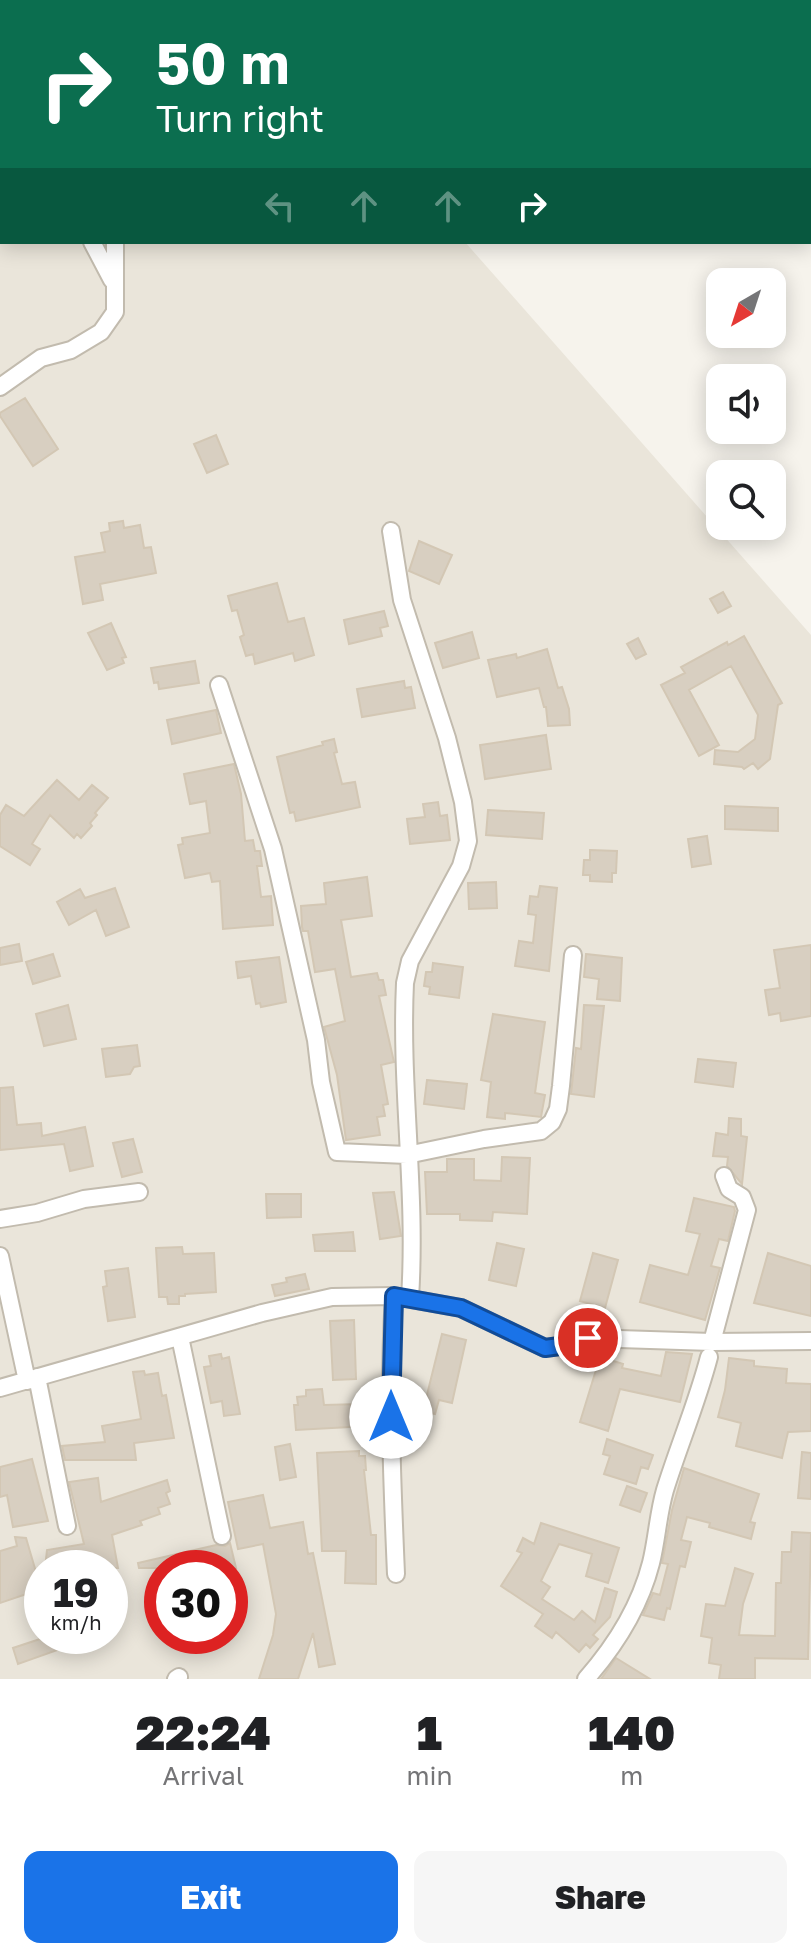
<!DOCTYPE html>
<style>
body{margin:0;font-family:"Golos Text",sans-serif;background:#f6f6f6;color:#202124;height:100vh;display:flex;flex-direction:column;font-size:30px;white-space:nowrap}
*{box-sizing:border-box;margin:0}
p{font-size:26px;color:#757577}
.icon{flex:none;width:44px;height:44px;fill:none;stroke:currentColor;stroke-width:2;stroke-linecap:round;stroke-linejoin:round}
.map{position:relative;height:1679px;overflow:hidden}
.drawer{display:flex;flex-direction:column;background:#fff;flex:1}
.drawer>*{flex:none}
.top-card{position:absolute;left:0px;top:0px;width:812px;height:244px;box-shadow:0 4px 20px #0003;background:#0b6e4f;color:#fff;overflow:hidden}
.needle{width:52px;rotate:219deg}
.buttons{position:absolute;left:706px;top:268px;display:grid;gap:16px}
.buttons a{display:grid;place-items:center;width:80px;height:80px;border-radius:16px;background:#fff;box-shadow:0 4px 20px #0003;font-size:40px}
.speed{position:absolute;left:24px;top:1550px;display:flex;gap:16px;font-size:40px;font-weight:700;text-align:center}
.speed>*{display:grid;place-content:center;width:104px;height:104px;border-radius:50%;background:#fff;box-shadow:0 4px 20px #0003;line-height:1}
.speed small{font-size:20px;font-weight:400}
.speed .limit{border:12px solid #d22;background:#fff;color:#111}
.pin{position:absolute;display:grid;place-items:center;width:68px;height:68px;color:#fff;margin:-34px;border:4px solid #fff;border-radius:50%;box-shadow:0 2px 8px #0007}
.me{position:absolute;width:88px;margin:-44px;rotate:0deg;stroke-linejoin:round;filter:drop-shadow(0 0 6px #0008)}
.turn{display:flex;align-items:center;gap:28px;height:168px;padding:0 24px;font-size:36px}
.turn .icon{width:104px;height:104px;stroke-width:2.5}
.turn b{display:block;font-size:56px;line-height:68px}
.lanes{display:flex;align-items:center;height:76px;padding:0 24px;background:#0003;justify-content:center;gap:40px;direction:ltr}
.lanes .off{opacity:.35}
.eta{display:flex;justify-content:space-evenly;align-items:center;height:136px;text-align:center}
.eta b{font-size:48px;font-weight:800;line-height:56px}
.primary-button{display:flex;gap:16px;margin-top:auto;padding:16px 24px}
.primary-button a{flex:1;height:92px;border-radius:16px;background:#1a73e8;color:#fff;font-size:32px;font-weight:800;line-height:92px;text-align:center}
.primary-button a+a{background:#f6f6f6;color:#202124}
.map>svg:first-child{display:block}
</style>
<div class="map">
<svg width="811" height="1679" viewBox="0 0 811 1679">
<rect width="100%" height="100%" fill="#f6f3ec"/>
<path fill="#eae5da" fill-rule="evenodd" d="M0 0 254 2H2V242H465L811 635V1679H0ZM42 1568H110V1636H42ZM162 1568H230V1636H162Z"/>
<path fill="#d8cfc1" stroke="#d3c7b4" stroke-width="2" d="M25 398 58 449 33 466 0 416V413Z
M216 435 228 464 207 473 194 444Z
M123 521 124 528 140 525 144 548 151 547 156 573 100 584 103 600 83 604 75 557 105 552 101 533 110 531 109 523Z
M419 541 452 555 439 584 409 571Z
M277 583 288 622 304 618 314 655 295 661 293 653 255 664 253 654 246 656 240 637 244 635 237 610 232 611 228 596Z
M723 592 731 606 718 613 710 599Z
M384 611 388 626 380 628 382 636 349 644 344 620Z
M111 623 126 657 122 658 124 663 107 670 88 633Z
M472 632 479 658 443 668 435 643Z
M744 636 782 703 778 705 770 759 758 769 753 763 744 769 742 767 714 764 715 750 738 752 755 739 758 715 731 666 689 690 719 745 699 756 661 685 685 673 681 667 727 642 728 645Z
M638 638 646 654 636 659 627 644Z
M547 649 558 688 562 687 569 709 570 725 548 726 546 707H544L539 688 497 697 488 660 516 654 517 658Z
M195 661 199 683 159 689 158 682 154 683 151 668Z
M404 681 405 688 411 687 415 708 362 717 357 689Z
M216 710 221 733 172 744 167 720Z
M546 735 551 769 485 779 480 745Z
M334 739 337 752 334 753 342 784 355 782 360 807 296 821 294 812 290 813 277 757 323 745 322 742Z
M234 764 241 794 245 841 253 840 255 851H260L262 866H257L261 897 271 896 273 925 223 929 220 881 212 882 210 873 185 878 178 845 183 844 182 838 210 833 206 801 190 804 184 774Z
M57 780 79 800 92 785 108 798 95 813 97 815 90 823 92 826 81 838 77 834 74 838 50 815 32 844 40 849 30 865 0 846V815L6 805 24 816Z
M438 802 440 816 447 815 450 840 410 844 407 819 425 817 423 804Z
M725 806 778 808V831L725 829Z
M488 810 544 813 542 839 486 835Z
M707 836 711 864 692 867 688 839Z
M590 850 617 851 616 873H612V882L590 881V875H583L584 860H590Z
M367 877 372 916 341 920 351 977 377 973 379 980H383L386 995 379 996 394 1062 381 1065 388 1104 383 1105 385 1116 377 1117 380 1135 346 1140 337 1075 324 1027 345 1021 335 969 315 972 308 931H303L302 927 301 906 326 904 324 883Z
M496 882 497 908 469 909 468 883Z
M540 886 557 888 549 971 515 966 519 941 533 943 536 915 528 914 530 896 538 897Z
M115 888 129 927 106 936 96 910 69 925 57 902 80 889 85 898Z
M19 944 22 961 0 965V948Z
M811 945V1016L781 1021 780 1013 769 1015 765 990 780 988 774 950Z
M53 954 60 976 33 984 26 962Z
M586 954 622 958 620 1001 597 999 599 979 584 977Z
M279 957 286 1002 261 1007 260 1003 256 1004 251 976 238 978 236 962Z
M433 963 463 967 459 998 429 994 430 987 424 986 426 972H432Z
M68 1005 76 1039 44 1046 36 1014Z
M584 1005 604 1006 594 1097 571 1094 576 1048 581 1049Z
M493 1014 545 1022 535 1093 545 1095 541 1117 505 1113V1119L487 1117 491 1082 481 1080Z
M137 1045 140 1066 134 1067 130 1074 106 1077 102 1049Z
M698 1059 736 1063 733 1087 695 1082Z
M427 1080 467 1084 464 1109 424 1104Z
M13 1087 17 1125 41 1123 42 1136 85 1127 93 1166 70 1171 64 1144 0 1150V1088Z
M729 1118 741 1119V1136L747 1137 742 1184 727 1166 728 1157 713 1156 716 1133 728 1135Z
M133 1139 142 1172 122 1177 113 1143Z
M502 1157 530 1158 527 1214 493 1212 492 1221 460 1220V1214H427L425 1172H447V1159H474V1180L501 1181Z
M394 1192 401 1236 380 1239 373 1193Z
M266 1194H301V1217L267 1218Z
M694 1198 734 1207 735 1211 728 1241 719 1239 711 1266 720 1268 705 1320 640 1302 650 1265 688 1275 700 1234 686 1231Z
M353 1232 355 1251H315L313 1235Z
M497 1243 524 1249 516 1286 489 1280Z
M182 1247 183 1254 214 1253 216 1292 185 1294V1296H179V1304H168L167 1297H159L156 1248Z
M593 1253 618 1260 605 1308 580 1301Z
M768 1253 811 1266V1316L754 1303Z
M128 1268 135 1317 108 1321 103 1287 107 1286 105 1271Z
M305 1274 309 1289 275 1296 272 1285 287 1282 286 1278Z
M354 1320 356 1379 333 1380 330 1321Z
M442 1334 466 1340 452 1403 439 1400 435 1414 423 1411Z
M666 1352 692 1354 680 1402 620 1389 608 1431 580 1422 600 1357 623 1364 622 1368 661 1376Z
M221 1354 222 1359 229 1357 240 1414 224 1416 222 1401 211 1403 204 1367 211 1366 209 1356Z
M729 1358 754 1361V1366L787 1369 786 1383 811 1384V1431L788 1432 782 1458 736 1446 741 1423 718 1417 725 1390Z
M144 1371 145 1375 158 1373 162 1396 166 1395 174 1438 134 1443 136 1460H65L62 1446 105 1442 102 1426 141 1419 133 1372Z
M322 1389 324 1405 360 1404 361 1408H367L368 1426 296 1430 294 1405H298L297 1397 306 1396V1390Z
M607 1439 653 1455 648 1469 641 1467 636 1484 604 1474 610 1456 603 1454Z
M290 1444 296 1477 280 1480 275 1447Z
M359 1451V1456H365L366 1470H364L371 1535H376V1584L345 1583 346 1551H322L317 1453Z
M802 1452 811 1453V1499L798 1498Z
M32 1459 48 1521 13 1527 7 1495 0 1497V1467Z
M684 1468 759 1494 750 1522 755 1523 751 1539 709 1527 710 1523 687 1517 681 1540 691 1542 685 1567 680 1566 670 1609 667 1608 664 1620 643 1615 653 1593 660 1595 668 1564 662 1563 672 1510Z
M98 1478 101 1502 167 1480 170 1491 166 1493 170 1504 158 1508 160 1514 140 1521 142 1525 112 1535 118 1568H45L47 1550 84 1544 69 1482Z
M627 1486 647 1493 640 1512 620 1505Z
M263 1495 270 1528 303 1522 308 1554 313 1553 335 1664 319 1667 313 1633 298 1679H259L273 1635 276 1614 263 1544 238 1549 228 1502Z
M541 1523 619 1548 608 1583 586 1576 592 1554 559 1544 541 1581 550 1587 542 1599 574 1620 582 1611 595 1622 605 1588 617 1592 610 1617 593 1635 598 1639 590 1648 586 1644 579 1652 556 1632 552 1638 535 1626 543 1614 501 1586 522 1553 517 1551 523 1538 534 1544Z
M792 1532 811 1533 808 1659 755 1658V1679H719L721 1665 709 1663 712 1638 701 1636 706 1604 725 1606 735 1568 753 1574 743 1604 739 1635 775 1636 776 1583H781L782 1552H791Z
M15 1537 26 1538 41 1589 0 1603V1551L17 1546Z
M230 1543 236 1568H139L138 1563 216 1545 225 1546Z
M49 1636H62L66 1647 18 1664 13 1648Z
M616 1658 650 1679H601Z"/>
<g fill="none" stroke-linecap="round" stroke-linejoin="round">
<defs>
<path id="street" d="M11 0 12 2
M257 2 258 0
M0 135 2 138
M92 242 112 280
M0 387 41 358 71 350 101 332 115 312V242
M391 531 402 600 447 738 463 802 468 841 461 866 410 961 405 983C400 1088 417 1193 410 1298
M219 685 273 849 316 1040 321 1082 337 1152 407 1155 484 1139 541 1131 552 1122 558 1109 561 1086 573 955
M0 1219 37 1213 84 1199 139 1192
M0 1256 27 1381
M394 1296C388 1389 392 1481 396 1574
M180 1337 222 1536
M712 1342 747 1210 742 1197 729 1189 724 1176
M37 1377 67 1526
M0 1388 262 1313 332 1297 394 1296 461 1308 545 1348 567 1345 588 1338 712 1342 811 1341
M176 1679 179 1677
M586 1679C615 1646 640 1606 651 1563 657 1539 658 1514 665 1490 679 1445 697 1403 709 1357"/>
</defs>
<use href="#street" stroke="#c2bbae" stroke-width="20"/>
<use href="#street" stroke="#fff" stroke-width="16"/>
</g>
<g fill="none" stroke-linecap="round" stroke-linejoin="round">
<defs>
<path id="route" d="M391 1417 394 1296 461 1308 545 1348 567 1345 588 1338"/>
</defs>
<use href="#route" stroke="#114b97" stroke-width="20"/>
<use href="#route" stroke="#1a73e8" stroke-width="14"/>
</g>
</svg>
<div class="buttons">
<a><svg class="needle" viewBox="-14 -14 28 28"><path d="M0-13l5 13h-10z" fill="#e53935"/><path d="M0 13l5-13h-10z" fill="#757577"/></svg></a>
<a><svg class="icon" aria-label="sound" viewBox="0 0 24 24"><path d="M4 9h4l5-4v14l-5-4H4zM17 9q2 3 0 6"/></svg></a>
<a><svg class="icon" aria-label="search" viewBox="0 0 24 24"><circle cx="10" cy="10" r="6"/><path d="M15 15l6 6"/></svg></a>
</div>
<div class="speed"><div>19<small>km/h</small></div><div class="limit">30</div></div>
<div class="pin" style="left:588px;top:1338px;background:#d93025"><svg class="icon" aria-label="arrive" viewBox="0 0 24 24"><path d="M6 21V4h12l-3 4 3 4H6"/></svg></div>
<svg class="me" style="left:391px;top:1417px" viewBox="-20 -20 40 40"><circle r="19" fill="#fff"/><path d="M0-13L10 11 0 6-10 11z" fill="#1a73e8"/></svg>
<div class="top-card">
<div class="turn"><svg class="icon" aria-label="right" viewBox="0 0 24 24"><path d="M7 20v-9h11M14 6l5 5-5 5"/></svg><div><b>50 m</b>Turn right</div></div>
<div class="lanes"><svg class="icon off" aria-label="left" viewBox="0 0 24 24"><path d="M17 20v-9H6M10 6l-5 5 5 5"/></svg><svg class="icon off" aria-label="ahead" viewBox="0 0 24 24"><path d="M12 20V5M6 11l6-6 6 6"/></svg><svg class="icon off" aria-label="ahead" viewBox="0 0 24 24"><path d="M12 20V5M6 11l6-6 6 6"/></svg><svg class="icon" aria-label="right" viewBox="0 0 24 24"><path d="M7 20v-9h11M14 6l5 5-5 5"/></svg></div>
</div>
</div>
<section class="drawer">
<div class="eta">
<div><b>22:24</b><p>Arrival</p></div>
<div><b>1</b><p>min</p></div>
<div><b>140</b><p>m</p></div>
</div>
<div class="primary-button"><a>Exit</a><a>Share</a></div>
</section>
